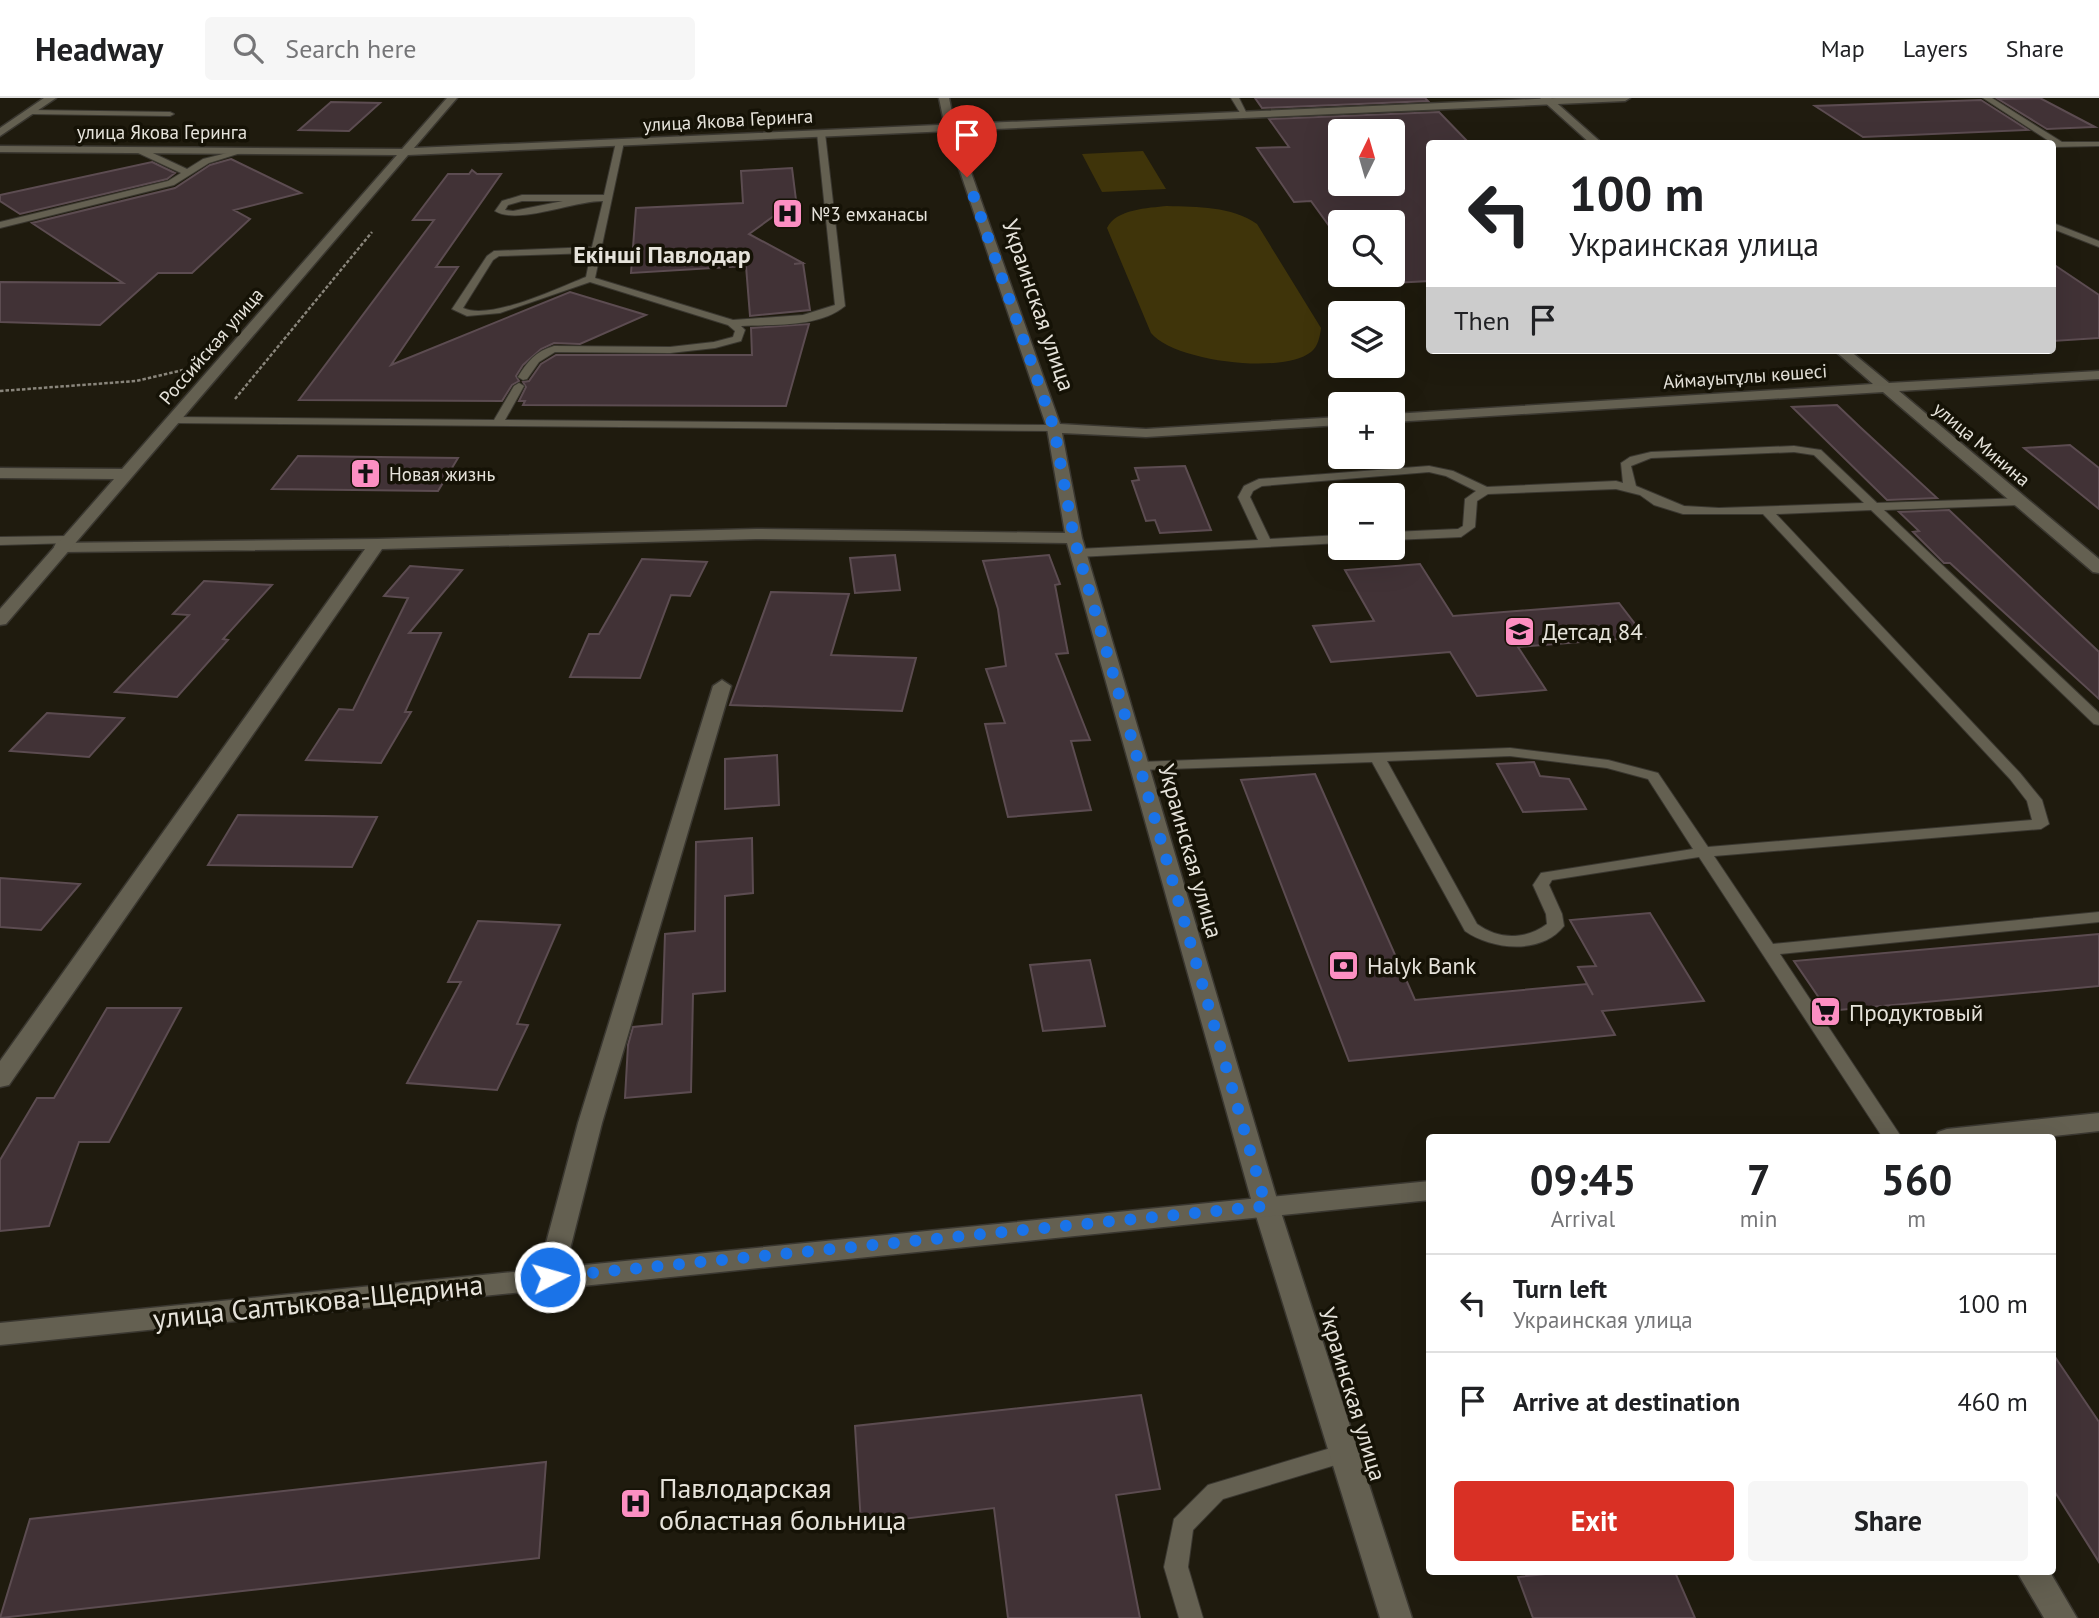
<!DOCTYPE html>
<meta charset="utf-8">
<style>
body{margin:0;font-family:"PT Sans",sans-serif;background:#f6f6f6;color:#202124;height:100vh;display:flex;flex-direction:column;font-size:26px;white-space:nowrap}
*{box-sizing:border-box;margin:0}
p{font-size:23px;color:#757577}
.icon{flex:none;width:38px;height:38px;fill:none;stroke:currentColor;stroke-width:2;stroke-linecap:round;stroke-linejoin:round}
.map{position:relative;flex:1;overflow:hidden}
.drawer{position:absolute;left:1426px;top:1036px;width:630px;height:441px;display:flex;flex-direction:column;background:#fff;border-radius:7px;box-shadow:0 7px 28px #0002}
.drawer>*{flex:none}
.guide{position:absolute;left:1426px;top:42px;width:630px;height:214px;border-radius:7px;box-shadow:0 7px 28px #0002;background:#fff;color:#202124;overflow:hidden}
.needle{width:46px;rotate:5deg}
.controls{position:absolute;left:1328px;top:21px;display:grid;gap:14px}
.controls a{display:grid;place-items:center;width:77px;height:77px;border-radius:7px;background:#fff;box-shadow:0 7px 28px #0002;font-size:35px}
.pin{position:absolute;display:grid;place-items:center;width:60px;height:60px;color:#fff;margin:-72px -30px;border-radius:50% 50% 50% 0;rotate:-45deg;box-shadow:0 0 7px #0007}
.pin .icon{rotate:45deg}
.me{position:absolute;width:77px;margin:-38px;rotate:84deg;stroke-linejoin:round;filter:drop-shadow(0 0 5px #0008)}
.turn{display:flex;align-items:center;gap:24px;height:147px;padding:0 28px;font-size:32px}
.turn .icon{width:91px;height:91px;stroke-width:2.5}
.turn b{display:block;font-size:49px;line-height:60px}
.then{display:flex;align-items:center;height:66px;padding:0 28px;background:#0003;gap:14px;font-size:26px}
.eta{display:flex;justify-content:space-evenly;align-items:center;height:119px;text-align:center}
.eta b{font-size:42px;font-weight:800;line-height:49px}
.cta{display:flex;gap:14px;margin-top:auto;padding:14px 28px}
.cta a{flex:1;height:80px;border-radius:7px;background:#d93025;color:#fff;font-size:28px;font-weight:800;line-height:80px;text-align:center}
.cta a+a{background:#f6f6f6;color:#202124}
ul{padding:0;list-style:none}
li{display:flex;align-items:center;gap:21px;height:98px;padding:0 28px;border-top:2px solid #e0e0e0}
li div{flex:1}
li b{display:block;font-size:26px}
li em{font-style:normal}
header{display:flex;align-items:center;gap:42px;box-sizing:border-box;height:98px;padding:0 35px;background:#fff;border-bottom:2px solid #e0e0e0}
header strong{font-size:33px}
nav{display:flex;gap:38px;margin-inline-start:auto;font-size:24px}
.search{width:490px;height:63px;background:#f6f6f6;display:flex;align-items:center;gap:18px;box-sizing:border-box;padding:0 24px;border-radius:7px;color:#757577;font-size:26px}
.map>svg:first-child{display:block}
</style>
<header>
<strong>Headway</strong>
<div class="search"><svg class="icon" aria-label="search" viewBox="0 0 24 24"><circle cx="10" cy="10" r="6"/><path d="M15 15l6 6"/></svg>Search here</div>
<nav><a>Map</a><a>Layers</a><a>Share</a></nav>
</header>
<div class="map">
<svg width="2099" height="1520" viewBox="0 0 2099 1520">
<rect width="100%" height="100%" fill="#1f1b0e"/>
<path fill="#3f340a" d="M1143 53 1166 91 1102 94 1082 56Z
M1167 108C1198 109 1231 108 1257 126L1321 230C1320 238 1318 249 1311 254 1282 277 1173 263 1151 235L1107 130C1116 111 1148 110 1167 108Z"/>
<path fill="#413236" stroke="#5c4c51" stroke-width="2" fill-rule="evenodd" d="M1255 0H1425L1428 3 1262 10Z
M2040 0 2095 29 2047 31 1998 1Z
M1981 2 2028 32 1863 39 1815 8Z
M331 4 380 5 349 33 299 32Z
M1439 14 1470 46H1430V183L1372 186 1365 177H1393V124H1340V143L1311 103 1294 104 1257 50 1289 49 1269 21ZM1340 33H1393V86H1340Z
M231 61 301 95 234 112 250 121 192 175H158L100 227 0 224V184L123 185 32 125 175 90 210 67Z
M152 64 175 75 167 81 20 116 0 103V97Z
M792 70 796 102 749 136 803 165 794 166 803 165 810 212 750 218 746 168 631 175 636 110 743 105 741 73Z
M472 72 477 76H501L436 169H458L391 267 570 194 646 217 580 246 554 245 541 251 523 267 516 278 519 283 512 287 502 303 299 302 434 122H413L448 76H469Z
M2053 166 2099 197V240L2053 243Z
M809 226 786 308 523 307 525 303H519L526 289 523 284 529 283 541 266 556 257H752L751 230Z
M1837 307 1860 329 1937 400 1887 402 1792 309Z
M2070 347 2099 370V411L2024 350Z
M298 358 458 360 438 393 272 391Z
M1185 368 1211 432 1160 435 1155 422 1146 423 1132 383 1139 382 1135 370Z
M1949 412 2099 554V601L1950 465H1944L1913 434 1919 433 1899 414Z
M895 457 900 492 855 495 850 460Z
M1049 457 1060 486 1055 487 1068 555 1056 556 1090 642 1071 643 1091 712 1008 719 985 626 1005 625 986 571 1006 568 998 511 983 463Z
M642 461 707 464 690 498 671 497 640 580 570 579 589 536H599Z
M1420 466 1453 518 1619 505 1645 539 1518 549 1546 592 1477 598 1450 554 1331 564 1313 528 1374 523 1345 472Z
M410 468 462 472 409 535H441L405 614H411L381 665 306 662 339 611 353 612 408 500 384 498Z
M204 483 272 487 223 541 228 542 177 599 115 594 189 517 173 516Z
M771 494 849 496 831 557 916 560 902 613 730 607Z
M47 615 124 620 89 659 10 653Z
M777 657 779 707 725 711V661Z
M1534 664 1540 678 1569 681 1586 711 1523 714 1497 666Z
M1315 676 1415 902 1587 886 1593 897 1578 869 1596 868 1570 822 1650 815 1704 903 1602 913 1615 937 1349 963 1241 682Z
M238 717 324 718 377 719 352 769 208 767Z
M752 740 753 795 725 798V893L693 896 691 994 625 1000 628 947 633 929 662 926 665 836 695 833 696 744Z
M0 780 80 786 41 832 0 829Z
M478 823 560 827 517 926 528 927 497 992 407 985 461 884H448Z
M2099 836V888L1828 913 1794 863Z
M1090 862 1105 928 1043 933 1030 867Z
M107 910H181L109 1044H79L49 1128 0 1133V1062L37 1000H54Z
M2053 1256 2099 1324V1464L2053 1391Z
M1141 1297 1160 1391 1116 1397 1140 1520H1008L994 1410 861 1426 855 1328Z
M546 1364 539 1460 0 1520 30 1421Z
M1565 1474H1675L1695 1520H1533L1518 1479Z"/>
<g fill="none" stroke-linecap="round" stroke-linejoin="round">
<defs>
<path id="service" d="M1231 0H1239L1248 18H1242Z
M1983 0H1992L2062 44H2099V48L2053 49V46H2050L2052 45Z
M31 12 170 14 174 16 170 18 28 16Z
M821 33 825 35 845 208C819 230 773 226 741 228L745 232 741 243 715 250 670 255 555 254 539 264 527 281 523 282 518 279C527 264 536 253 554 248L670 249 714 244 733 239 735 233 728 227 590 184 500 215 467 218 452 211 487 158 494 153 592 149 603 103C573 103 518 127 495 113L502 103 522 97H604L616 44 620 42 624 44 595 180 733 222 803 217 835 207 817 35ZM522 103H563L513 113 505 112 508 107ZM591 155 586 179C558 190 490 223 463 210L493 162 499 158Z
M136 50H142L187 71 203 61 243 51 247 53 209 65 174 87 0 130V124L168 83 181 75 136 54Z
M2053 125 2099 143V149L2053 131Z
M519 285 524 288 505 322 1054 327 1060 330 1054 333 173 325 167 322 173 319 494 322 514 288Z
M1794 348 1821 352 1877 405 2024 400 2026 403 2020 407 1884 412 2099 615V627L2094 626 1871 412 1776 416 2020 675 2042 702 2049 726 2041 731 1714 758 1773 846 2099 814V824L1780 856 1902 1040H1883L1699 759 1552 782 1549 787 1562 816 1564 828C1541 857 1492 852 1465 833L1372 664 1139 672 1132 668 1139 664 1510 650 1608 662 1658 675 1708 749 2032 722 2027 703 2010 681 1763 416H1683L1654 407 1640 397 1616 391 1488 396 1477 403 1475 429 1461 439 1393 442V434L1458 431 1463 428 1465 401 1476 393 1446 378 1429 374 1262 388 1253 393 1250 399 1270 441 1340 437V445L1078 459 1072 455 1078 451 1258 442 1238 399 1244 388 1259 381 1429 368 1453 373 1487 389 1616 383 1623 385 1621 365 1630 359 1651 354ZM1794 354 1814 357 1864 405 1719 410 1684 408 1636 388 1631 368 1651 360ZM1510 658 1607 670 1648 681 1693 751 1541 775 1533 787 1546 816 1547 826C1525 842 1499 842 1477 826L1387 663Z
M68 438 72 439V445L0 447V439Z
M1344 1346 1352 1348 1355 1355 1352 1362 1223 1401 1193 1432 1188 1469 1203 1520H1179L1164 1469 1174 1421 1208 1387Z"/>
<path id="minor" d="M44 0H56L0 38V30Z
M939 0H949L955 29 1060 326 1146 331 1340 319V327L1146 339 1062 335 1082 440 1149 668 1279 1108 1412 1520H1380L1253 1108 1067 445 756 441 382 451 9 987 0 989V963L365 451 62 454 56 453 54 449 56 445 377 441 756 431 1065 435 1047 330 945 29Z
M1540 0H1551L1603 46H1591Z
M1834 252H1849L1889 285 2099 273V281L1899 293 2099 461V475L2093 474 1883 294 1393 324V316L1873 286Z
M722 582 731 588 602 1025 563 1179 560 1186 550 1189 540 1186 537 1179 578 1025 713 588Z
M2017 1474H2050L2077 1520H2044Z"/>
<path id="tertiary" d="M447 0H457L414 50 1556 0H1630L1625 3 408 57 6 526 0 527V511L114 381 0 380V370L122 371 397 57 0 54V48L402 51Z
M2099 1015V1033L2036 1040H1935L1938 1034 1947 1031Z
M1430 1083V1102L0 1247V1225Z"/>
</defs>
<use href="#service" stroke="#3a3730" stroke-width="2"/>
<use href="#minor" stroke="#3a3730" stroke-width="3"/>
<use href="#tertiary" stroke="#3a3730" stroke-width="3"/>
<path stroke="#89857b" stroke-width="2.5" stroke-dasharray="3.5 2" stroke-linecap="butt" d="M0 293 136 283 183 272
M235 301 372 134"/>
<use href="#service" fill="#646051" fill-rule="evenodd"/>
<use href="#minor" fill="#646051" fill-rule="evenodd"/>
<use href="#tertiary" fill="#646051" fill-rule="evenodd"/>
</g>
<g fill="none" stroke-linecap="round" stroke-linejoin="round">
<path stroke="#1a73e8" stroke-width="12" stroke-dasharray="0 21.6" d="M550 1179 1266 1108 1074 440 1054 330 967 79"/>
</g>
<defs>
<symbol id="hospital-square" viewBox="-11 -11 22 22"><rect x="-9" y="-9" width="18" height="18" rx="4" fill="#fc8fc2" stroke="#151206"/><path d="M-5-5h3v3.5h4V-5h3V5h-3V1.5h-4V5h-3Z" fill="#111"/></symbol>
<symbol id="church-square" viewBox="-11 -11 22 22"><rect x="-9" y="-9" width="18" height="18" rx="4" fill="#fc8fc2" stroke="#151206"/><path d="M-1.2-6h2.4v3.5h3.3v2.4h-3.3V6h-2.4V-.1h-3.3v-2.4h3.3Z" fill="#111"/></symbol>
<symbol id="school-square" viewBox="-11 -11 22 22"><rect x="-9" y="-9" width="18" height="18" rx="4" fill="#fc8fc2" stroke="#151206"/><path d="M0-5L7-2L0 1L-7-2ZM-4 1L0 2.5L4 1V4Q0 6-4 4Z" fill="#111"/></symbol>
<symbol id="bank-square" viewBox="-11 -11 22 22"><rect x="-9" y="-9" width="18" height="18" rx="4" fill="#fc8fc2" stroke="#151206"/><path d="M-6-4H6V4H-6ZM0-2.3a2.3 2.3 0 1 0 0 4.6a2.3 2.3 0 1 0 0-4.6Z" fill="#111"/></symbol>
<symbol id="supermarket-square" viewBox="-11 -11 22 22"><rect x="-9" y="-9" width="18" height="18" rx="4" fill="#fc8fc2" stroke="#151206"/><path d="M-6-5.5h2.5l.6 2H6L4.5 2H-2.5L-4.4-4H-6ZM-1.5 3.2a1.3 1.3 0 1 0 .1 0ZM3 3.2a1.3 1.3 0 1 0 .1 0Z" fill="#111"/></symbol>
</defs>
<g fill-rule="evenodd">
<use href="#hospital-square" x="770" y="98" width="35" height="35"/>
<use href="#church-square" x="348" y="358" width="35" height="35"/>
<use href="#school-square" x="1502" y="516" width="35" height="35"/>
<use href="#bank-square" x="1326" y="850" width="35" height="35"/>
<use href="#supermarket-square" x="1808" y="896" width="35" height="35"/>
<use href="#hospital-square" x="618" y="1388" width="35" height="35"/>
</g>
<g text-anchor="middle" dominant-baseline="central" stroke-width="7" stroke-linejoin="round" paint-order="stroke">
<g font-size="19" fill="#e6e3db" stroke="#151206">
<text transform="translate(728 22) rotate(-3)">улица Якова Геринга</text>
<text x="162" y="34">улица Якова Геринга</text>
<text transform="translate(211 248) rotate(-49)">Российская улица</text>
<text transform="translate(1745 278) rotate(-4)">Аймауытұлы көшесі</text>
<text transform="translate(1982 346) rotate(40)">улица Минина</text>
</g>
<g font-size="19" fill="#e6e3db" stroke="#151206" text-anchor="start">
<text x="811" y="116">№3 емханасы</text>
<text x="389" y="376">Новая жизнь</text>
</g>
<g font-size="23" fill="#e6e3db" stroke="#151206">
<text transform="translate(1039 207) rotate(71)">Украинская улица</text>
<text transform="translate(1191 753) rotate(74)">Украинская улица</text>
<text transform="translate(1353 1296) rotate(73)">Украинская улица</text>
</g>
<g font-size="23" fill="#e6e3db" stroke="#151206" text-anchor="start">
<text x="1542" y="533">Детсад 84</text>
<text x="1367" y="867">Halyk Bank</text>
<text x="1849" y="914">Продуктовый</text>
</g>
<g font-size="24" font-weight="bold" fill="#e6e3db" stroke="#151206">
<text x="662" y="156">Екінші Павлодар</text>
</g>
<g font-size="28" fill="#e6e3db" stroke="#151206">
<text transform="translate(318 1203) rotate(-6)">улица Салтыкова-Щедрина</text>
</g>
<g font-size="28" fill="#e6e3db" stroke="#151206" text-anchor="start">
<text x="659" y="1389">Павлодарская<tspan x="659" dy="32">областная больница</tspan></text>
</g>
</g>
</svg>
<div class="controls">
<a><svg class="needle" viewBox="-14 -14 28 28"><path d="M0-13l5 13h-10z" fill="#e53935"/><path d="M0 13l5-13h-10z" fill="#757577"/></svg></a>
<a><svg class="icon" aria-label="search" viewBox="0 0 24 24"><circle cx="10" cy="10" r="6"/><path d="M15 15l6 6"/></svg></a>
<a><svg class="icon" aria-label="layers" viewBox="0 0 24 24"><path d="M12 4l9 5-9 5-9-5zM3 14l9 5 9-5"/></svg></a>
<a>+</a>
<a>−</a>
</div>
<div class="pin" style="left:967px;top:79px;background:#d93025"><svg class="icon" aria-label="arrive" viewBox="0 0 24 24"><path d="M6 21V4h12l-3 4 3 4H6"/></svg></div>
<svg class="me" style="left:550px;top:1179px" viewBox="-20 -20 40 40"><circle r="17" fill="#1a73e8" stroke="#fff" stroke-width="3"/><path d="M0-11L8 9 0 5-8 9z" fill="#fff"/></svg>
<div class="guide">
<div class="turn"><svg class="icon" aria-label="left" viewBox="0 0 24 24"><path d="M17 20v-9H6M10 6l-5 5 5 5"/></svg><div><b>100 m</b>Украинская улица</div></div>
<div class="then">Then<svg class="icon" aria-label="arrive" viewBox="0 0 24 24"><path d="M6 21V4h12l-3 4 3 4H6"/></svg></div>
</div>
<section class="drawer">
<div class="eta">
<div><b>09:45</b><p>Arrival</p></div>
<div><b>7</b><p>min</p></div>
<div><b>560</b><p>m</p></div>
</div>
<ul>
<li><svg class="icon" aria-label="left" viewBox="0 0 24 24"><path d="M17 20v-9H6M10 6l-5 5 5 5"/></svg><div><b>Turn left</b><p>Украинская улица</p></div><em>100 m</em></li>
<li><svg class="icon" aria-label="arrive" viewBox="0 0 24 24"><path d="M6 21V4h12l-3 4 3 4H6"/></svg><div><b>Arrive at destination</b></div><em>460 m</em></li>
</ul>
<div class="cta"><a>Exit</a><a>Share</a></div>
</section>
</div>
